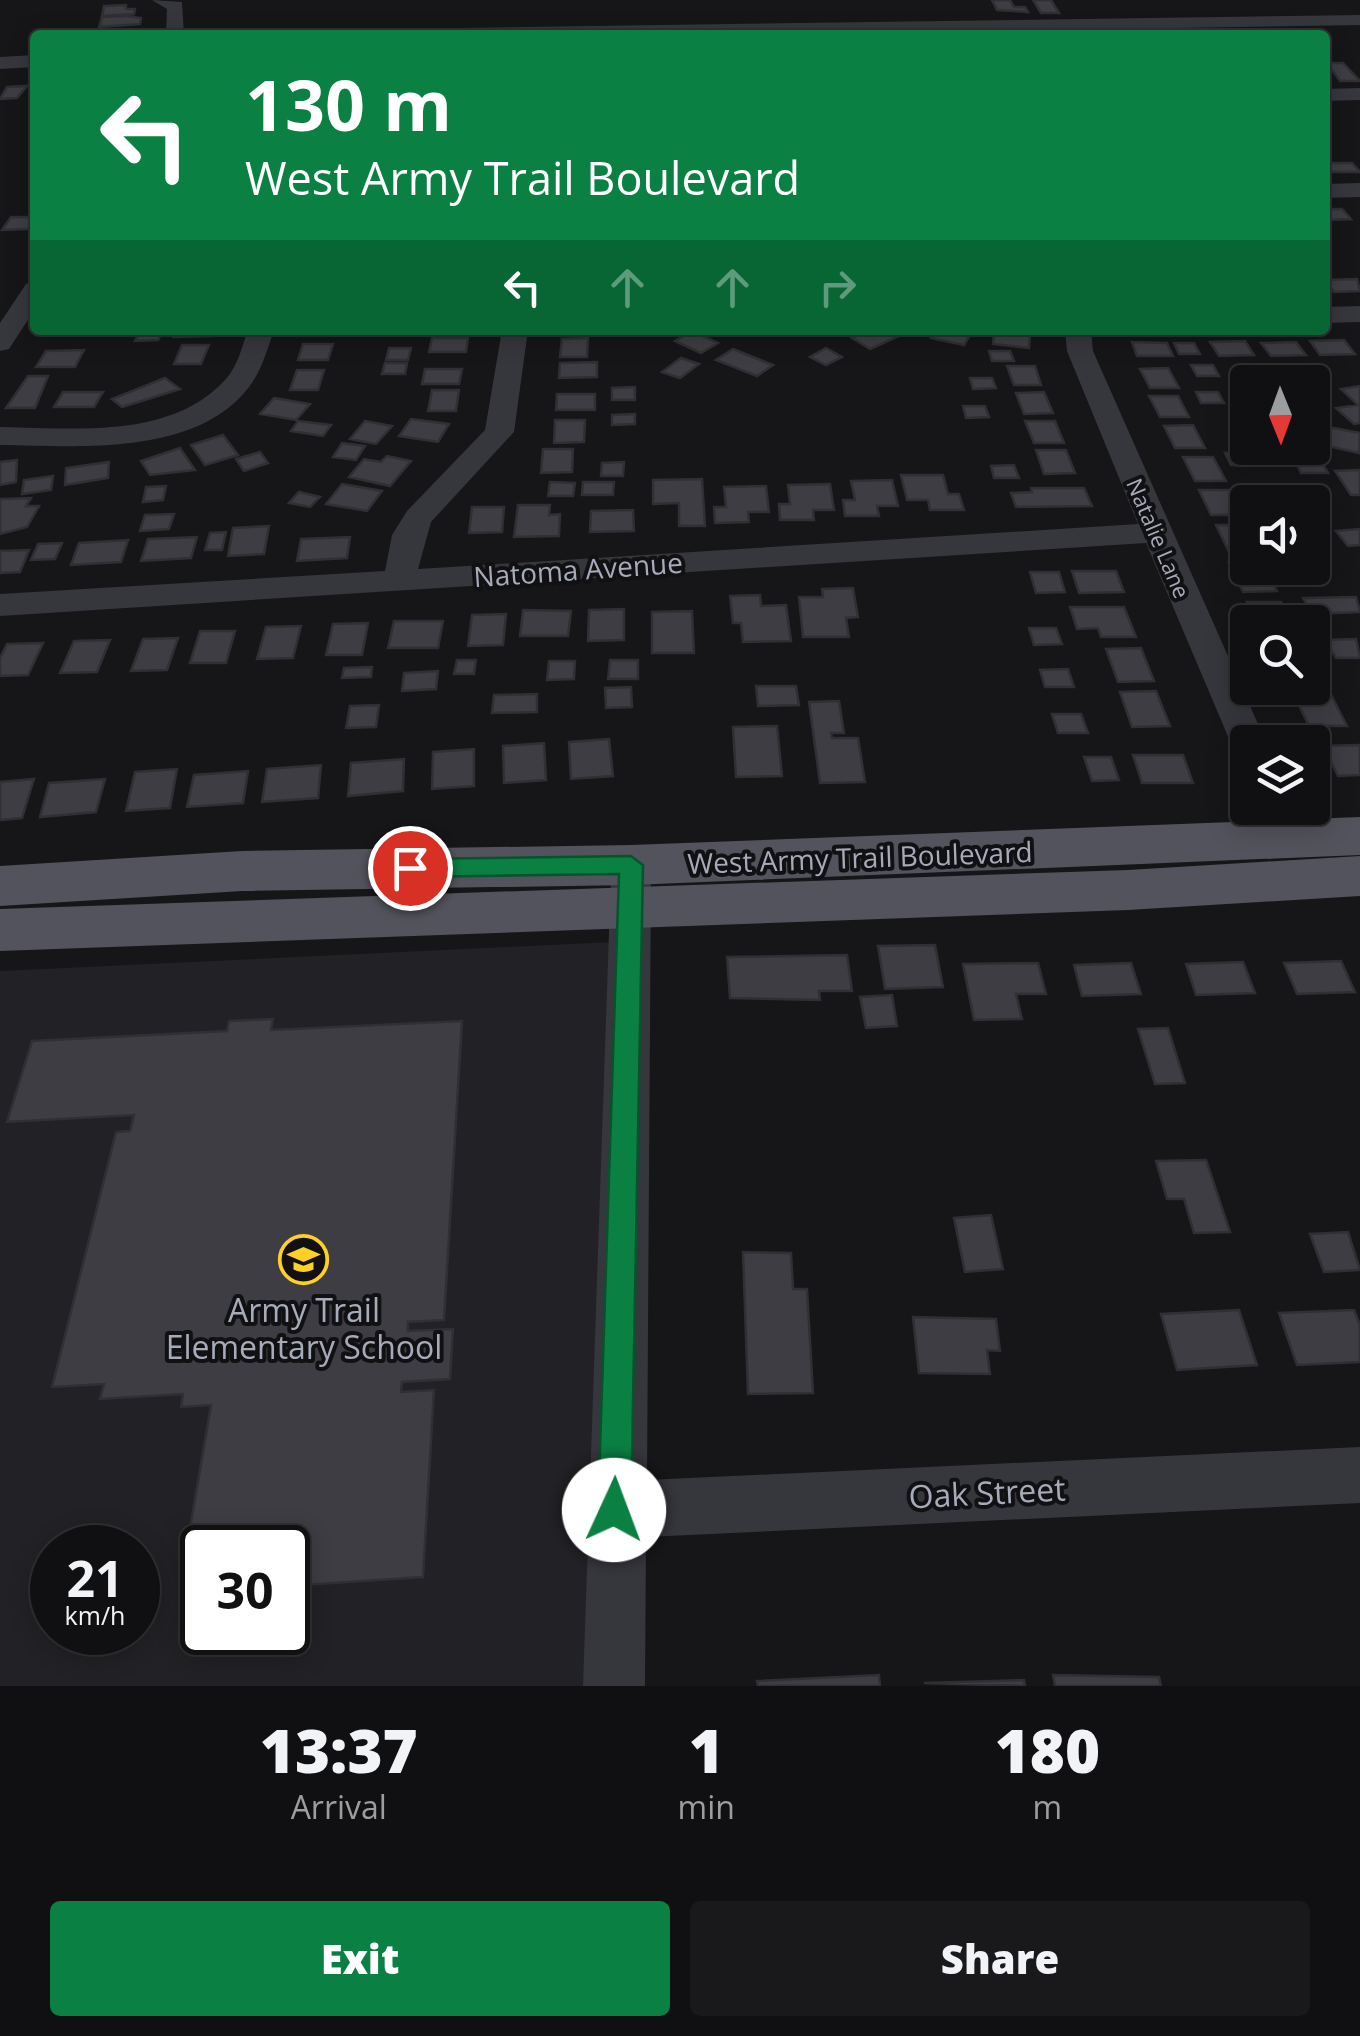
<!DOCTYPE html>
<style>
body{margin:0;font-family:"Open Sans",sans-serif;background:#19191b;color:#f1f3f6;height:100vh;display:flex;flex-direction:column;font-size:38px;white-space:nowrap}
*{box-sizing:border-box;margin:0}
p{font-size:32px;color:#9c9d9f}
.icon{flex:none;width:55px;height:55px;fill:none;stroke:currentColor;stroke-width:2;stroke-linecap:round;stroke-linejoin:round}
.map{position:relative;height:1686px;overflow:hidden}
.sheet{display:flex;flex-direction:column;background:#101012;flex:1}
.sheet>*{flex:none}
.banner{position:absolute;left:30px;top:30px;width:1300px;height:305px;border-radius:10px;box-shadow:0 5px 25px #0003,0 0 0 2px #303032;background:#0b8043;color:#fff;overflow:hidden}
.needle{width:65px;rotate:179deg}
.controls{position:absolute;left:1230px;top:365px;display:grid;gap:20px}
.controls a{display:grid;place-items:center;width:100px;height:100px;border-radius:10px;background:#101012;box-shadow:0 5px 25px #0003,0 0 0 2px #303032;font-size:50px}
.speed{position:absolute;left:30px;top:1525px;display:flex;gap:20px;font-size:50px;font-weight:700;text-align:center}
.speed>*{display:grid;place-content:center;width:130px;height:130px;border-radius:50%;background:#101012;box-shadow:0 5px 25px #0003,0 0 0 2px #303032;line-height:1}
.speed small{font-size:25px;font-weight:400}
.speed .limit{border:5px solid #111;border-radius:15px;background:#fff;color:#111}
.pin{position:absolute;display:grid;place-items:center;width:85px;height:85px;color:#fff;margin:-42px;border:5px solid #fff;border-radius:50%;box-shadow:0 2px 10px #0007}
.me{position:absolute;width:110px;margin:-55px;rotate:2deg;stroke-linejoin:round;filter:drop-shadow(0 0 8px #0008)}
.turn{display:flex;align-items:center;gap:35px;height:210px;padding:0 50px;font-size:45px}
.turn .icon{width:130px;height:130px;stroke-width:2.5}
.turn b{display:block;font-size:70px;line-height:85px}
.lanes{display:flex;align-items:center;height:95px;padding:0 50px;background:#0003;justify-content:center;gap:50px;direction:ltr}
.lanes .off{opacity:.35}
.eta{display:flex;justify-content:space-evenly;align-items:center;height:170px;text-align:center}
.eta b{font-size:60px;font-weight:800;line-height:70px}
.cta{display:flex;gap:20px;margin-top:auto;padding:20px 50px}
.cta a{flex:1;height:115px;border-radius:10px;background:#0b8043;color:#fff;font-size:40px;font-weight:800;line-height:115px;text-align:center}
.cta a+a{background:#19191b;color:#f1f3f6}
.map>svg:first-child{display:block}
</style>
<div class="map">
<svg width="1360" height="1686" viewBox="0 0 1360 1686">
<rect width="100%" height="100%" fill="#161518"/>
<path fill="#222125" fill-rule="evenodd" d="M613 942 599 1686H0V971ZM52 1548H138V1632H52ZM202 1548H288V1632H202Z"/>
<path fill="#3d3d43" stroke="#302f34" stroke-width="2.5" d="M992 0H1010L1014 7H1025L1028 12 997 10Z
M1033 0H1051L1059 13H1041Z
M126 5V9H135L134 14 102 16 104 6Z
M125 16 141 18 140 24 99 27 102 17Z
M1327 63H1343L1360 81H1340Z
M27 86 17 98 0 99 7 87Z
M1325 163H1352L1360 172H1332Z
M1325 209H1342L1351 219 1325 220Z
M11 217H35V219L28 229 2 230Z
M1357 279 1360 291 1334 292 1325 280Z
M178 330H215L213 336 174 337Z
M870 330H884L897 337 870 349 852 338Z
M922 330H973L964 345 931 338 935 333Z
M140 331H163L158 340 135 341Z
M692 331 718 343 701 353 675 341Z
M994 331 1030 335 1029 348 993 344Z
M432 338H468L466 352H429Z
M588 338 587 357H560L562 339Z
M1344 340 1355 354 1320 355 1310 341Z
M1245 341 1254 355 1219 356 1210 342Z
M1132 342 1167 343 1173 356H1137Z
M1296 342 1306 355 1271 356 1261 343Z
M1174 343H1194L1200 354H1179Z
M303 344H333L328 360H298Z
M182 345H209L201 364H174Z
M389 348H411L408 360H386Z
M826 348 842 357 826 365 810 357Z
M733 349 773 365 757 376 716 360Z
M84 350 75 367H36L46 351Z
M989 351H1010L1014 361H992Z
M681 358 699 364 680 378 662 372Z
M597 362V377L559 378 560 363Z
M385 363H407L405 374H382Z
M1319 364 1327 376H1307L1299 365Z
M1191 365H1213L1219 376H1197Z
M1250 365H1270L1277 377H1257Z
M1007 366H1035L1041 385H1014Z
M1168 368 1179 388H1150L1140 369Z
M425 369H462L459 384H422Z
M297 370H324L318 390H290Z
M28 376H48L35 408H6Z
M165 378 180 389 122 407 112 399Z
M970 378H992L996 388 973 389Z
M1360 386V423L1354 424 1336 408 1358 405 1341 389Z
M635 387V400H612V388Z
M432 390H459L456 411H428Z
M63 392H103L94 407H54Z
M1044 392 1053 413 1024 414 1016 393Z
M1196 392H1218L1224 403H1201Z
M557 394H595V410H556Z
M1149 396H1178L1189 417H1160Z
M274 398 310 404 296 420 260 414Z
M963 406H985L989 417 966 418Z
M635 414V424L612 425V415Z
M411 419 449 424 438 442 399 436Z
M555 420H585L584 442 554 443Z
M298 421 331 425 323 436 291 431Z
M365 421 392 426 376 444 350 439Z
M1025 421H1055L1064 443H1034Z
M1193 425 1205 448H1175L1164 426Z
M1318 425 1360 433 1359 453 1328 446 1329 440 1316 438Z
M223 435 238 455 205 465 191 445Z
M342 443 365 446 356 460 333 457Z
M180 448 195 470 150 475 141 461Z
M543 449H573L572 472 541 473Z
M1036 450H1066L1075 473 1044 474Z
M260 452 268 463 244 471 236 459Z
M1248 452 1255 465H1231L1225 453Z
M387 456 411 461 390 486 349 477 364 459 381 462Z
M1183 457H1213L1226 481H1195Z
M1294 459H1320L1328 473H1301Z
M17 460 16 482 0 485V462Z
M109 462 108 478 65 485 66 468Z
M624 462 623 476H601L602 463Z
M1014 465 1019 478H994L991 466Z
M1360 470V495H1351L1335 471Z
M901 475H943L948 494H959L964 510H930L928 500H907Z
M53 476 51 490 22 494 24 480Z
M702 479 705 526H679V503L653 504V480Z
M892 480 898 506H877L879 516H845L843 500H855L851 481Z
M550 482 575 483 573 496H548Z
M583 482H614L613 495H582Z
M342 484 382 491 367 511 326 504Z
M830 484 834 510H813L814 520H780L779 504H790L788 485Z
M166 486 163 500 143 502 146 487Z
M766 486 769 512H748L749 522 715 523 714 507H726L724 487Z
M1245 486H1269L1276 499H1252Z
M1031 488H1084L1092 506 1016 507 1011 493 1032 492Z
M1199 490H1230L1243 515H1211Z
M299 492 320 497 310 507 289 503Z
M31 498 26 506H39L27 527 0 534V499Z
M518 505H550L549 515 560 514 559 536 514 537Z
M472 507H504L502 532 469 533Z
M633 510 634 531 590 532 591 511Z
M174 514 169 529 140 531 145 515Z
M1216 525H1248V552H1229Z
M269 526 264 554 228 556 233 528Z
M1360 529V545L1348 546 1336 531Z
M226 532 222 550H205L210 533Z
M197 537 191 558 141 561 148 539Z
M350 537 347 558 297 561 301 539Z
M128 540 121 562 71 565 79 543Z
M62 543 55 559 31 560 38 544Z
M29 550 20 572 0 573V551Z
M1229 563 1265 568 1277 591 1243 592Z
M1072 571H1116L1124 592 1079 593Z
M1030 572H1059L1065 592 1036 593Z
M853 588 858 617 846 618 849 637H803L799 597H823L822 589Z
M760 595 761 606 786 605 791 641 743 642 741 623H733L730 596Z
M1356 597 1360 612 1312 614 1303 598Z
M1247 602H1281L1292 622H1257Z
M1070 607H1124L1136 637H1101L1098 628 1077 629Z
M624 609V640L588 641 589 610Z
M523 610 571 611 568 636H520Z
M692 611 694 653H652V612Z
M506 614 503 645 468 646 472 615Z
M394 621H443L438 648H388Z
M368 623 362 655H326L333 624Z
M301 626 293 658 257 659 266 627Z
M1029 628H1056L1062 644 1034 645Z
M200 631H235L226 663H190Z
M178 638 167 670 131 671 143 639Z
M1356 639 1360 658H1336L1325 640Z
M110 640 97 672 60 673 74 641Z
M43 643 28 675 0 676V658L7 644Z
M1141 648 1154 681 1118 682 1106 649Z
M457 660H476L474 674H454Z
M610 660H638V679H608Z
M549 661H575L574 679 547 680Z
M372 667 371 677 342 678 344 668Z
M1068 669 1074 687H1045L1040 670Z
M438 671 436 689 402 691 404 673Z
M756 686H796L799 705 758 706Z
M631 687 632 707 606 708 605 688Z
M1156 691 1170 726 1132 727 1120 692Z
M1292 691H1329L1347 726H1309Z
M537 694V712L492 713 494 695Z
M839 701 844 733H831L832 738H858L865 782 820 783 809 702Z
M379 705 376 727 346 728 350 706Z
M1052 714H1081L1088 733H1058Z
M777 726 782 776 736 777 733 727Z
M609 739 613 776 571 779 569 742Z
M544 743 546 780 504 783 503 746Z
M1360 745V775L1338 776 1323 746Z
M474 749V786L432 789 433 752Z
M1133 755H1183L1193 783H1142Z
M1084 757H1111L1119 780 1092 781Z
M404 759 403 791 348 796 351 763Z
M321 765 318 798 262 802 267 769Z
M177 769 170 808 126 811 135 772Z
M248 771 243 803 187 807 194 775Z
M34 779 22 818 0 820V782Z
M105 779 96 812 40 817 49 783Z
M935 945 943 987 885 989 878 946Z
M847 955 852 991H819L820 1000 730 998 727 957Z
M1341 961 1355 992 1297 994 1284 963Z
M1243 962 1255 993 1196 995 1186 964Z
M1038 963 1046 994H1016L1022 1019 974 1020 963 964Z
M1131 963 1141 994 1082 996 1074 965Z
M892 995 897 1026 866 1028 860 997Z
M273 1019 271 1030 462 1021 444 1320 408 1322V1331L453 1329 450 1379 402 1382 401 1392 434 1390 423 1577 288 1586V1548H202V1592L179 1593 211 1405 181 1407 183 1394 100 1399 104 1384 52 1387 116 1132 130 1131 134 1115 7 1122 32 1041 227 1031 229 1021Z
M1168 1028 1185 1083 1155 1084 1138 1029Z
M1206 1160 1230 1232 1194 1233 1184 1199H1167L1156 1161Z
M991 1215 1003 1269 965 1272 954 1218Z
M1348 1232 1360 1270 1324 1272 1310 1234Z
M743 1252 791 1253 793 1289H807L813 1393 748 1394Z
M1239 1310 1257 1365 1177 1370 1161 1314Z
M1354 1310 1360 1325V1362L1297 1365 1279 1313Z
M913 1317 996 1319 1000 1351 987 1350 990 1374 919 1373Z
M879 1675 880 1686H758L757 1681Z
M1053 1675 1159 1677 1161 1686H1055Z
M1024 1680 1025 1686 924 1683Z"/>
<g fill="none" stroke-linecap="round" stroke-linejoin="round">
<path fill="#36363d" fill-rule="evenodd" d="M152 0 182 2 184 35H166L167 9Z
M1360 15V25L746 35H380L389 29Z
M35 55V67L0 69V57Z
M1360 88V100L1325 101V89Z
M1360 183V197L1325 198V184Z
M35 281V309L9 349 0 351V323L26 284Z
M1360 306V322L1325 323V307Z
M248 330H274C267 350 262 370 249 387 195 457 78 446 0 445V427C74 428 171 440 226 379 238 366 242 346 248 330Z
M502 330H528L514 432 431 522 418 569 1138 524 1067 351 1065 330H1091L1093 351 1266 742H1248V757L1235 753 1146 543 0 616V594L385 571 392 535 407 511 485 430Z
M1255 808H1294L1310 841 1304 852 1290 856 1276 852Z
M631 858 645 863 651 874 647 1480 1360 1447V1503L646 1537 645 1686H583L611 874 617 863Z"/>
<path fill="#52535c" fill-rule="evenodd" d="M1360 817V855L631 885 242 891 0 906V866L242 851 631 845Z
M1360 856V896L1128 910 0 951V909L1128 870Z"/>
</g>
<path fill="#0b8043" stroke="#07532c" stroke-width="2.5" d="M631 856 643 865 631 1510 626 1521 614 1526 603 1521 598 1510 619 874 410 877 399 868 410 859Z"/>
<defs>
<symbol id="school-ring" viewBox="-11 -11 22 22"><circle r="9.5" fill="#111013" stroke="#ffcf26" stroke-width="1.5"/><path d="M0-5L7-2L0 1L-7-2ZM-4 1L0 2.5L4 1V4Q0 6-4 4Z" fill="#ffcf26"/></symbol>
</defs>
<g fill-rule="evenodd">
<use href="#school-ring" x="276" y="1232" width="55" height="55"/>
</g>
<g text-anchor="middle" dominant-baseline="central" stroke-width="8" stroke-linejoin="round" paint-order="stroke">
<g font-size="22" fill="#a6aab9" stroke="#111013">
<text transform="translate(1159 538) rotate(67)">Natalie Lane</text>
</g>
<g font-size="28" fill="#a6aab9" stroke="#111013">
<text transform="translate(578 569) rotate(-4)">Natoma Avenue</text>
<text transform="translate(860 857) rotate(-2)">West Army Trail Boulevard</text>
</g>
<g font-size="32" fill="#a6aab9" stroke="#111013">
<text x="304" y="1309">Army Trail<tspan x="304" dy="37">Elementary School</tspan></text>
</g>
<g font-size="32" fill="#a6aab9" stroke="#111013">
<text transform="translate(987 1492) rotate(-3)">Oak Street</text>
</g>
</g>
</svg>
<div class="controls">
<a><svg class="needle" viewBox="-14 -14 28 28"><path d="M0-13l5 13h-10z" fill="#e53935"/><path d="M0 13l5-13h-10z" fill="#9c9d9f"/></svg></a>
<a><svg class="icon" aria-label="sound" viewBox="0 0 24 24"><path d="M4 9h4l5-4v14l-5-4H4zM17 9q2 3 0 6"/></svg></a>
<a><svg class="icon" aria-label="search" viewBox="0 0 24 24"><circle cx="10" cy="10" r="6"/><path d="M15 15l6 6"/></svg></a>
<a><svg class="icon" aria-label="layers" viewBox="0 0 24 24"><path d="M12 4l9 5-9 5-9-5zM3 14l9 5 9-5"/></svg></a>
</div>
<div class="speed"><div>21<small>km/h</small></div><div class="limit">30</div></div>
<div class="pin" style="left:410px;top:868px;background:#d93025"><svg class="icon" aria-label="arrive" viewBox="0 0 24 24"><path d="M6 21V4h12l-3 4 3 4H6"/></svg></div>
<svg class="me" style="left:614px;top:1510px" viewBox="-20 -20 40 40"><circle r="19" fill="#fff"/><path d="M0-13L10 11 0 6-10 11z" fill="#0b8043"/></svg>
<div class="banner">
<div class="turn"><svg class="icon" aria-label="left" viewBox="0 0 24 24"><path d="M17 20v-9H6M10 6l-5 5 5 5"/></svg><div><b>130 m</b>West Army Trail Boulevard</div></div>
<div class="lanes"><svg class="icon" aria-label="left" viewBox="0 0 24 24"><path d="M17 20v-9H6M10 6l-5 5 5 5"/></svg><svg class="icon off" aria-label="ahead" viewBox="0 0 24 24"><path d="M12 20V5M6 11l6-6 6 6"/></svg><svg class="icon off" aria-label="ahead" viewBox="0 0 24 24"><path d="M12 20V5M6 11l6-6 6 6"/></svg><svg class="icon off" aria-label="right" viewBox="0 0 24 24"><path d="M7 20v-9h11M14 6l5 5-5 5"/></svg></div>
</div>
</div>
<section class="sheet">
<div class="eta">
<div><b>13:37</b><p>Arrival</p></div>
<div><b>1</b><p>min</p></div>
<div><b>180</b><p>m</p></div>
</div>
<div class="cta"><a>Exit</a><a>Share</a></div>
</section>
